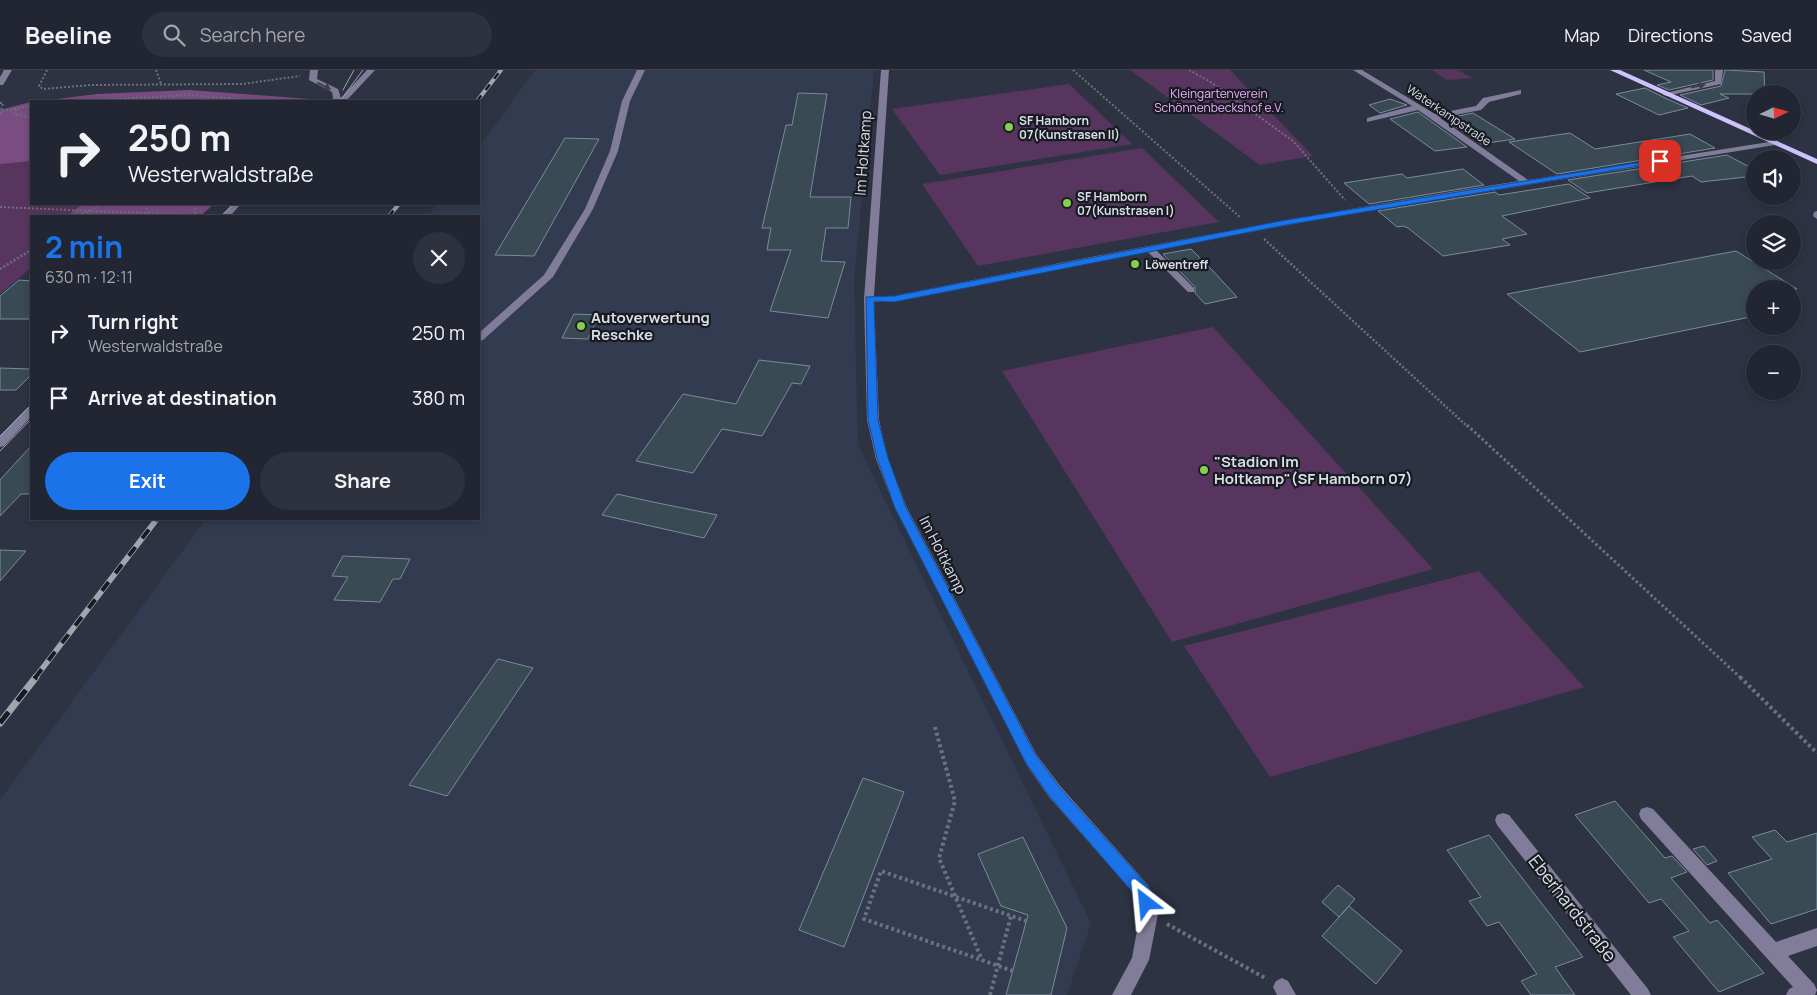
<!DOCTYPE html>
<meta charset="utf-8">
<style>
body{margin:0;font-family:Manrope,sans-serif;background:#2e323e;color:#f1f3f6;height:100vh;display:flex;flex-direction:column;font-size:19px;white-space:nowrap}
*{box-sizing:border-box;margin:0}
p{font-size:16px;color:#a2a5ac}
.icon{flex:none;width:28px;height:28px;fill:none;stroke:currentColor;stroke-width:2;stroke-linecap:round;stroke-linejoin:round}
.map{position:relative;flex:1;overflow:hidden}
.drawer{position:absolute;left:30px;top:145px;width:450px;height:305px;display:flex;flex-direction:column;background:#222632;border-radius:0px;box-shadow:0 2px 8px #0003,0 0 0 1px #3f434d}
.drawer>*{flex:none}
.banner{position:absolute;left:30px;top:30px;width:450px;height:105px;border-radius:0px;box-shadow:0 2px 8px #0003,0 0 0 1px #3f434d;background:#222632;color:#f1f3f6;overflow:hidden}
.needle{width:32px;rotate:85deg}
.buttons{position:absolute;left:1746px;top:15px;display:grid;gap:10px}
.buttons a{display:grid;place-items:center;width:55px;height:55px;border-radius:50%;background:#222632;box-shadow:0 2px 8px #0003,0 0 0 1px #3f434d;font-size:25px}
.pin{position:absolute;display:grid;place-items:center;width:42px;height:42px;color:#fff;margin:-21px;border-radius:10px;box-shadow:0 2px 8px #0006}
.me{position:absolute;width:55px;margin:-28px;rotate:331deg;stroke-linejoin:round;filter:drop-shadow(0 0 4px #0008)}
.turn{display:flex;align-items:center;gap:18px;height:105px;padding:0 15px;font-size:22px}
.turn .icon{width:65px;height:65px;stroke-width:2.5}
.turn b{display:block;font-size:35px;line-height:42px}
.round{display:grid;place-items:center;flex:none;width:52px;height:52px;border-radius:26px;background:#2e323e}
.head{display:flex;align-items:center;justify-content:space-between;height:85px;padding:0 15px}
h1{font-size:30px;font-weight:700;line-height:38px;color:#1a73e8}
.primary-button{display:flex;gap:10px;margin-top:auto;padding:10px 15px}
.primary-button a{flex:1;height:58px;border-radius:30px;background:#1a73e8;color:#fff;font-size:20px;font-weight:700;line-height:58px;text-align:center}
.primary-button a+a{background:#2e323e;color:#f1f3f6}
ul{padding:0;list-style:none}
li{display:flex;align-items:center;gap:15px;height:65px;padding:0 15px}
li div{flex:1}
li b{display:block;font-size:19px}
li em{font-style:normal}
header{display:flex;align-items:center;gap:30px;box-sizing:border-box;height:70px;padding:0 25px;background:#222632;border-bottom:1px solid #3f434d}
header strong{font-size:24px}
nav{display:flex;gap:28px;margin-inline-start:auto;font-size:18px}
.search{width:350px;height:45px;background:#2e323e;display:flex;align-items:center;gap:12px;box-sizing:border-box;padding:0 18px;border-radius:28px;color:#a2a5ac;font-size:19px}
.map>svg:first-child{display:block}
</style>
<header>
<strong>Beeline</strong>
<div class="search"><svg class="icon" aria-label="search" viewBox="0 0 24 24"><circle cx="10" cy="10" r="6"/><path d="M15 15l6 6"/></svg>Search here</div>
<nav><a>Map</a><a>Directions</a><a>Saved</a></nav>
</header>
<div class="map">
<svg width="1817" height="925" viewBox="0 0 1817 925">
<rect width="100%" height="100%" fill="#2d3342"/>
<path fill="#333b50" d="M535 0H874L854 210 858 375 1091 853 1067 925H0V730L206 449H479V146H428L437 134H479V77Z"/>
<path fill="#58355f" d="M1130 0H1230L1313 86 1260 95Z
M1432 0H1457L1473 8 1447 10Z
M1069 14 1132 74 940 105 892 39Z
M31 32V134H214L200 146H31V198L0 224V40Z
M1142 78 1219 152 978 196 922 114Z
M1213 257 1433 499 1172 572 1002 301Z
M1479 501 1584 617 1270 707 1184 576Z"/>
<path fill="#794d82" d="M189 20 310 29 309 31H40L97 24Z
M31 32V91L0 94V40Z
M82 134H214L200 146H84L70 144Z"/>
<path fill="#3a4a55" stroke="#7a8b98" d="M1644 0H1713V10L1669 20 1657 15 1671 12Z
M1725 0 1764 2 1765 24H1720L1729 28 1701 35 1680 25 1721 16Z
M1645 18 1665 28 1688 38 1659 45 1616 24Z
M798 23 827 24 810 127H851L848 158H826L821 191 845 192 828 248 770 241 791 180H767L771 158H762L786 55H792Z
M1390 29 1407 35 1380 43 1369 35Z
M1418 42 1467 77 1435 81 1390 49Z
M1473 43 1481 48 1515 69 1481 74 1445 49Z
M1570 63 1595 79 1690 64 1715 78 1557 104 1509 72Z
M565 68 599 69 534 186 495 185Z
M1727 85 1755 100V106L1701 112 1692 106 1587 123 1568 110Z
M1463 99 1484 115 1369 134 1344 113 1389 106 1402 104 1407 108Z
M1569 114 1590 128 1502 146 1527 164 1502 169 1510 175 1443 186 1408 158 1403 156 1397 157 1378 141 1495 122 1499 125Z
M1191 179 1213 201 1237 227 1205 234 1195 223V217L1163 184Z
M1736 181 1797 219H1755V246L1580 282 1507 224Z
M19 210 31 211V249H0V226Z
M574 244 599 245 588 269 562 268Z
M759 290 810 296 801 314 792 313 762 366 722 359 693 403 636 391 683 324 736 334Z
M0 298 31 299V305L16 320H0Z
M31 376V424H21L0 446V410Z
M617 424 653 432 717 445 704 468 602 445Z
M0 480 26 481 0 511Z
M343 486 410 489 400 509H393L380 532 334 530 348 507 332 506Z
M498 589 533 598 447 726 409 715Z
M863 708 904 722 844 877 799 860Z
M1615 731 1665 788 1672 786 1687 802 1671 808 1710 853 1717 850 1764 903 1719 922 1673 867 1689 861 1661 829 1649 833 1575 745Z
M1775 760 1787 772 1817 763V839L1771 854 1728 803 1772 789 1752 767Z
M1489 765 1583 887 1555 897 1575 925H1531L1521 911 1537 904 1499 852 1487 856 1469 831 1481 827 1447 780Z
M1023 767 1067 858 1051 925H1006L1028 845 1001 836 978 784Z
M1704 776 1717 791 1707 795 1693 779Z
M1338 815 1355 829 1339 847 1322 832Z
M1349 836 1402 881 1376 914 1322 866Z"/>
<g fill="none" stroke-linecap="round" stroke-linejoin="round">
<path stroke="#6b717e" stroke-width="2" stroke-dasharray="2 2" stroke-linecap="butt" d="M47 0 39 16 43 19 91 15 242 14 300 6
M156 0 161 14
M1073 0 1241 148
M1189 0 1209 11 1293 71 1345 130
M80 31 190 25 255 31
M227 31 230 27
M0 33H3L0 44
M16 39 14 44 31 48
M2 41 31 36
M145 134 148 143
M194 134 196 145
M0 137 212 146
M79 146 102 134"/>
<path stroke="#6b717e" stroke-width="2.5" stroke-dasharray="2 2" stroke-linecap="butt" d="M1264 169 1468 357
M0 199 31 180"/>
<path stroke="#6b717e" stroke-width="3" stroke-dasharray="2.5 2.5" stroke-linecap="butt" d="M1467 355 1741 608"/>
<path stroke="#6b717e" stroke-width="4" stroke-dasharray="3 3" stroke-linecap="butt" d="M1740 607 1817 683
M935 657 955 731 939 788 982 890
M1167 854 1267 909
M1013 901 864 849 881 801 1026 851
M990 925 1011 846"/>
<path fill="#817c99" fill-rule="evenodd" d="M4 0H12L3 15H0V7Z
M310 0H318L317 9 338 19 341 28 367 0H375L346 31H331L333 28 332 22 309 10Z
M637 0H645L630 31 618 81 593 139 553 207 483 270 479 271V263L544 205 585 139 610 81 622 31Z
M881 0H889L874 226H894C1102 184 1310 144 1519 111L1418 40 1367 52V48L1412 36 1353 0H1362L1435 44 1476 36 1483 28 1521 20V24L1489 32 1481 40 1440 48 1528 110 1775 71 1779 73 1775 75 1354 143 1155 179 1194 218V222H1188L1147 181 894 232H874L879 350 888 389 907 438 1036 684 1061 717 1149 816 1158 844 1149 890 1131 925H1112L1132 888 1140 844 1136 826 1049 727 1026 694 895 438 876 389 867 350 864 229Z
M1715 0H1723L1721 14 1666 26 1662 24 1715 11Z
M232 134H241L230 146H221Z
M1817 141V149L1813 146 1814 142Z
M31 337V347L4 376 0 377V366L27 338Z
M1647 737 1653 739 1776 872 1817 858V876L1788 886 1814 914 1817 920 1815 925H1786L1789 919 1793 917 1641 749 1639 744 1641 739Z
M1503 743 1509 745 1648 919 1651 925H1631L1497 755 1495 750 1497 745Z
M1282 908 1288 911 1296 925H1277L1273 917 1276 911Z"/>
<path fill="#cfc3fe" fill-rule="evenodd" d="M1610 0H1620L1817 89V94Z"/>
<path stroke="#a0a5b0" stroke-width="1" d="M343 20 354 0
M340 31 363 0
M221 146 234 134
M0 366 31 335
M0 381 31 349"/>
<defs>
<path id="rail-far2" d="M477 31 501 0
M389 146 399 134"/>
<path id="rail-far1" d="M35 608 157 449"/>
<path id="rail" d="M0 653 36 607"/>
</defs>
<use href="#rail-far2" stroke="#a0a5b0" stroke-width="4"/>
<use href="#rail-far1" stroke="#a0a5b0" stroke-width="5.5"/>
<use href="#rail" stroke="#a0a5b0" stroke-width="7"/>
<use href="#rail-far2" stroke="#181b22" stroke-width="2.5" stroke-dasharray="7" stroke-linecap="butt"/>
<use href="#rail-far1" stroke="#181b22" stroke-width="4" stroke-dasharray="11" stroke-linecap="butt"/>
<use href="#rail" stroke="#181b22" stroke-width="5" stroke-dasharray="14" stroke-linecap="butt"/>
</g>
<defs><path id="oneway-solid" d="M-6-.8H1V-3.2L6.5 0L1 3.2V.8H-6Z" transform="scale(1.25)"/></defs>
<g fill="#3d3d4c">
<use href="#oneway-solid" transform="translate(324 16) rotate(27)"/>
<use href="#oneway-solid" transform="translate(1698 16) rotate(-12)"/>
</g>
<path fill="#1a73e8" stroke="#114b97" d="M1660 89 1664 91 1663 92 1286 155 894 232 874 231 878 350 888 388 906 438 1035 684 1060 718 1148 816 1154 833 1151 838 1146 841 1141 838 1136 826 1050 727 1026 693 895 438 877 388 868 350 866 227 894 226 1286 150Z"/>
<g fill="#86cf4c" stroke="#181b22" stroke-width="2">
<circle cx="1009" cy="57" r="5"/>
<circle cx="1067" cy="133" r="5"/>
<circle cx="1135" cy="194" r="5"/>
<circle cx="581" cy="256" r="5"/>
<circle cx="1204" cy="400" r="5"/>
</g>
<g text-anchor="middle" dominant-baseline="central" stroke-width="4.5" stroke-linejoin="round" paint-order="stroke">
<g font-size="12" fill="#f0affe" stroke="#181b22">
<text x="1219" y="23">Kleingartenverein<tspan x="1219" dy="14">Schönnenbeckshof e.V.</tspan></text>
</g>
<g font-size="12" fill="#d9dde7" stroke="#181b22">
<text transform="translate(1449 45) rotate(34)">Waterkampstraße</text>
</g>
<g font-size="12" font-weight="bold" fill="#d9dde7" stroke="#181b22" text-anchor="start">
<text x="1019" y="50">SF Hamborn<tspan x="1019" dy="14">07(Kunstrasen II)</tspan></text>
<text x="1077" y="126">SF Hamborn<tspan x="1077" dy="14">07(Kunstrasen I)</tspan></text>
<text x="1145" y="194">Löwentreff</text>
</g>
<g font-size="15" fill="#d9dde7" stroke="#181b22">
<text transform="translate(863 83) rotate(-86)">Im Holtkamp</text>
<text transform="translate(943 485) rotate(63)">Im Holtkamp</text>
</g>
<g font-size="15" font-weight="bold" fill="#d9dde7" stroke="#181b22" text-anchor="start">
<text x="591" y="247">Autoverwertung<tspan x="591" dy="17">Reschke</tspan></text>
<text x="1214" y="391">"Stadion Im<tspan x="1214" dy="17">Holtkamp"(SF Hamborn 07)</tspan></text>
</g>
<g font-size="18" fill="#d9dde7" stroke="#181b22">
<text transform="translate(1573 838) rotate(52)">Eberhardstraße</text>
</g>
</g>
</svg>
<div class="buttons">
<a><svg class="needle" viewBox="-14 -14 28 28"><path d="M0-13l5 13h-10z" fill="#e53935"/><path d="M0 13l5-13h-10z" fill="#a2a5ac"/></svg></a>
<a><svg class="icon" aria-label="sound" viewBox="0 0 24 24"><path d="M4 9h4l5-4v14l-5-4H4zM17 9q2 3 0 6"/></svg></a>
<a><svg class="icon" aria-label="layers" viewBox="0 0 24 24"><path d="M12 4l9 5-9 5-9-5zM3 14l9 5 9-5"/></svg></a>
<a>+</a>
<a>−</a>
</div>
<div class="pin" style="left:1660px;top:91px;background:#d93025"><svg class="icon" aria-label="arrive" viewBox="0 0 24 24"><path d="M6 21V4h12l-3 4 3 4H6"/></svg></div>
<svg class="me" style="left:1146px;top:833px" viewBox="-20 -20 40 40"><path d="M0-17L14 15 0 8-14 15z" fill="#1a73e8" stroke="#fff" stroke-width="4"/></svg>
<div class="banner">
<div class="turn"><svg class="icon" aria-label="right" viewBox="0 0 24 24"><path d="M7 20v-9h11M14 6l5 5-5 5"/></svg><div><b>250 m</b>Westerwaldstraße</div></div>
</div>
<section class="drawer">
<div class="head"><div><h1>2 min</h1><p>630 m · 12:11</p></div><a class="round"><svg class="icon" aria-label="close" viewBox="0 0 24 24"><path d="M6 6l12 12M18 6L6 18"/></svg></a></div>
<ul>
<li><svg class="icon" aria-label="right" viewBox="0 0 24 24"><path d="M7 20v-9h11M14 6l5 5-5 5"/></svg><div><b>Turn right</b><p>Westerwaldstraße</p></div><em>250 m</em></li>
<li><svg class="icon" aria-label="arrive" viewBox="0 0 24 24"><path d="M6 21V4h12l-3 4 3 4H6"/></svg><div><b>Arrive at destination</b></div><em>380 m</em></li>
</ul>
<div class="primary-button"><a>Exit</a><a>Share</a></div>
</section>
</div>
